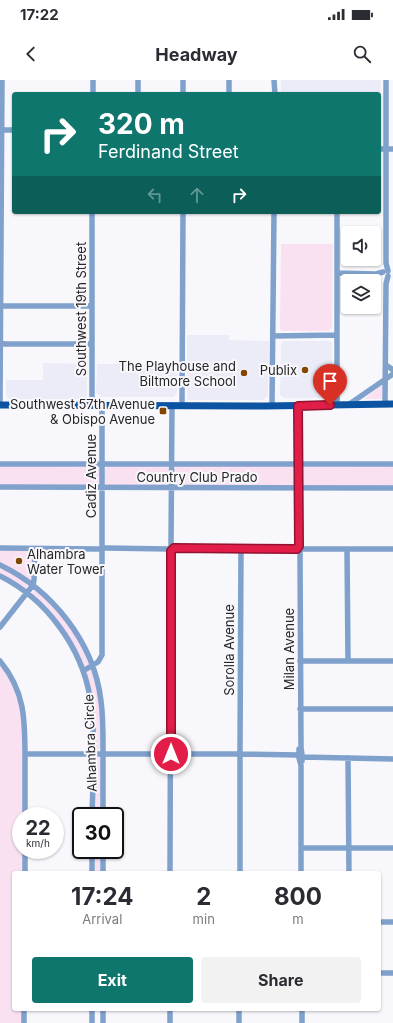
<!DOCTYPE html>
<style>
body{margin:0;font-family:Inter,sans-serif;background:#f2f2f3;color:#2b2b33;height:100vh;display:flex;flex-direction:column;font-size:15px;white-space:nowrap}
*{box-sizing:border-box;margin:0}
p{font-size:13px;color:#7c7c81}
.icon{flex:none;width:22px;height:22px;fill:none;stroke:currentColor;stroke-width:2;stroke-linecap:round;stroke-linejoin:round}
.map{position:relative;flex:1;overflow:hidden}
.drawer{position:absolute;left:12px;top:791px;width:369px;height:140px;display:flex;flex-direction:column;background:#fff;border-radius:4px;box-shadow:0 1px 3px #0004}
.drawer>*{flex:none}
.banner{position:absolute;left:12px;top:12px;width:369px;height:122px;border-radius:4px;box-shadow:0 1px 3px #0004;background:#0f766e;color:#fff;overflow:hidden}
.buttons{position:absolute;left:341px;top:146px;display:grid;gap:8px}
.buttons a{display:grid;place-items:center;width:40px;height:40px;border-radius:4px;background:#fff;box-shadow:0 1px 3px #0004;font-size:20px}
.speed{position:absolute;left:12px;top:727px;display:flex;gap:8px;font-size:20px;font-weight:700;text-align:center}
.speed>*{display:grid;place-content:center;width:52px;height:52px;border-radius:50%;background:#fff;box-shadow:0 1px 3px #0004;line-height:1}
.speed small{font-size:10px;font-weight:400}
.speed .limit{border:2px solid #111;border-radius:6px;background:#fff;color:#111}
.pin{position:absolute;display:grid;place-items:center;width:34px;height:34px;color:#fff;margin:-41px -17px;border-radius:50% 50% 50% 0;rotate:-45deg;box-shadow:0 0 4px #0007}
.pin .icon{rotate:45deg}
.me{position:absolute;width:44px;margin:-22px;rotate:0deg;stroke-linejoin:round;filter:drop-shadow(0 0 3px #0008)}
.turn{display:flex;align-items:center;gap:14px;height:84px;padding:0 20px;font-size:18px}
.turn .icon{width:52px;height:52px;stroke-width:2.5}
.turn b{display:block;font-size:28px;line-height:34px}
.lanes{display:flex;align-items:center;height:38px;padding:0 20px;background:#0003;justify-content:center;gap:20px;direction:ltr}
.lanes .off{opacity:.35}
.eta{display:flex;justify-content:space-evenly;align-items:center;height:68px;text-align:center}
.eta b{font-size:24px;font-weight:700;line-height:28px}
.action{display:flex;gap:8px;margin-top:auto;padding:8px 20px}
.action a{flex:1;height:46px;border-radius:4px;background:#0f766e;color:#fff;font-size:16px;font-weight:700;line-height:46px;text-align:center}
.action a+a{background:#f2f2f3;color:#2b2b33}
.status{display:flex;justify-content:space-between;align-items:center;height:28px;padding:0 20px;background:#fff;direction:ltr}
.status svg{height:11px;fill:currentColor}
header{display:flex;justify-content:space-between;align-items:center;height:52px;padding:0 20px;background:#fff;font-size:18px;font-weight:700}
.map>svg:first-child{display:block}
</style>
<div class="status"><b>17:22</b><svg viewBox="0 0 49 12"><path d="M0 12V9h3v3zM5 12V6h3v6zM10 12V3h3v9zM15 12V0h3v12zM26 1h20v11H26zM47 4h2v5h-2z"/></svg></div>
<header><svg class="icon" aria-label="back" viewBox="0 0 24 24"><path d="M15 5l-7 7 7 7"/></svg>Headway<svg class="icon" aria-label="search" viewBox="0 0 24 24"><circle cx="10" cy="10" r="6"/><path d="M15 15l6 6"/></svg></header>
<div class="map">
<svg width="393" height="943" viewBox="0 0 393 943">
<rect width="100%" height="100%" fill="#f8f8fc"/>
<path fill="#ebecf7" d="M281 0H381L380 63 379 64V14H281Z
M187 255H229V260L269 261 268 315 266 318 263 320H188L187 318Z
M282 261H329L331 262 332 264V313L331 316 328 318H284L281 316 280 314 281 265Z
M43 283 87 284V318L85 319H10L7 317 6 314V300H43Z
M97 284H178L177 313 174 317H101L96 313Z"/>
<path fill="#fae1f2" d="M281 164H333L332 248 329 251H282L280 249Z
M382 305 383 306 382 319H364Z
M0 385 98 387C101 391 101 400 98 405L0 406Z
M109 386H166L169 389V403L168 405 108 406 104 402V389Z
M176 386H293L297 389 296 405H175L174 403V389Z
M393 386V406H305L301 403 300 390 302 387Z
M0 470 31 471 32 472 31 499 30 500 0 483Z
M0 487 13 493 27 504V507L24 509 0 495Z
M35 510 58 530 77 557 89 585 84 587 78 575 32 516V513Z
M0 584 11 600 22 635 23 736H21V770H23V793H14V929H22V943H0Z
M89 589 91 590 99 612 101 667 98 671 96 670 85 594 87 590Z
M99 677 101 679V736H95L96 678Z
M95 770H101L100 793H95Z"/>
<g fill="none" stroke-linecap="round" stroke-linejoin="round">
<path stroke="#7fa1cc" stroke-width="5.5" d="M274 0 275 14
M386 0V183L388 191
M93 14V0
M138 14V0
M183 14V0
M229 14V0
M1 50H14
M379 69H393
M337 193 376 194 383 192
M1 226H92
M273 256 337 255
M0 263 5 264H92
M386 285 393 290
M385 324 386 204 388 196
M0 325 2 0
M92 325V132
M102 325V466
M182 325 183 132
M337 325V132
M348 325 393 294
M272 326 274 132
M298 326 299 466
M0 384H393
M0 407 393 408
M171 466 172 325
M0 468 99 469
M105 468 169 469
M174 468 297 469
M302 469H393
M347 469 348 581
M300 471 301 667 302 675
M0 485C52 510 94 562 101 621 103 636 103 651 103 666 103 689 103 713 103 736
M0 496C46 519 81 566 90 617 96 654 93 698 92 736
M0 547 33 505 34 500 35 469
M0 581C25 611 25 640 25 677 25 697 25 716 25 736
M300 581H393
M83 591 98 582 102 575V471
M300 629H393
M240 671 241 468
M25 674H237
M242 674 299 675V669
M299 678 301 685V793
M348 678 349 793
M302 681V677L393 679
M301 768H393
M25 793V770
M92 793V770
M103 793V770
M170 793 171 471
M240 793V677
M379 842H393
M379 893H393
M302 929V943
M24 943V929
M92 943V929
M103 943V929
M170 943V929
M239 943V929"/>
<path stroke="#0c54a1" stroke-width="7" d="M0 325 266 326 393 324"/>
</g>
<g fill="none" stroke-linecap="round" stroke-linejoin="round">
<defs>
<path id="route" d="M171 674V471L174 468 297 469 299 466 298 326 330 325"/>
</defs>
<use href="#route" stroke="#92132f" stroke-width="10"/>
<use href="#route" stroke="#e11d48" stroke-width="7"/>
</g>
<g fill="#824600" stroke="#f8f8fc" stroke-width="1.5">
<circle cx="305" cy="290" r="4"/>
<circle cx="244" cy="293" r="4"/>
<rect x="159" y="327" width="8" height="8" rx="2"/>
<circle cx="19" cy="481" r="4"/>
</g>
<g text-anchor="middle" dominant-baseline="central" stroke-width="4" stroke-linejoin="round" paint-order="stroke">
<g font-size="13" fill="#262627" stroke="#f8f8fc">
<text transform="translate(81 229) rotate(-90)">Southwest 19th Street</text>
<text transform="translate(91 396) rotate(-90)">Cadiz Avenue</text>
<text x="197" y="397">Country Club Prado</text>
<text transform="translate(289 569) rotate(-90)">Milan Avenue</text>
<text transform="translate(229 570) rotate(-90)">Sorolla Avenue</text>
<text transform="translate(90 663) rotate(-92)">Alhambra Circle</text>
</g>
<g font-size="13" fill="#262627" stroke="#f8f8fc" text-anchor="end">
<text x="236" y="286">The Playhouse and<tspan x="236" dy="15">Biltmore School</tspan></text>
<text x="297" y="290">Publix</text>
<text x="155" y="324">Southwest 57th Avenue<tspan x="155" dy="15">&amp; Obispo Avenue</tspan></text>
<text x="27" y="474" text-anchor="start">Alhambra<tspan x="27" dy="15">Water Tower</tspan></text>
</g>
</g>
</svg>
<div class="buttons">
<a><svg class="icon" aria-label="sound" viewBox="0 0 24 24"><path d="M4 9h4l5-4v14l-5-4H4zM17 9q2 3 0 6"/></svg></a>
<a><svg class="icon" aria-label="layers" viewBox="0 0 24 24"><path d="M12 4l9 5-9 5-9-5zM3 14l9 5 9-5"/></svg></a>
</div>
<div class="speed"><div>22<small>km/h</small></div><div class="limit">30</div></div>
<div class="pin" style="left:330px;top:325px;background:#d93025"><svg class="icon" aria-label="arrive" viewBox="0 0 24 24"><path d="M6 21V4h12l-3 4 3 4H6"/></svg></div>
<svg class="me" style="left:171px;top:674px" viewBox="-20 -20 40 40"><circle r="17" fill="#e11d48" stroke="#fff" stroke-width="3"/><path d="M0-11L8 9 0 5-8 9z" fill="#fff"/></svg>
<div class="banner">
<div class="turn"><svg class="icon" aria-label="right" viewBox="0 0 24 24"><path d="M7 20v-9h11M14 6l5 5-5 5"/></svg><div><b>320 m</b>Ferdinand Street</div></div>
<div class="lanes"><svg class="icon off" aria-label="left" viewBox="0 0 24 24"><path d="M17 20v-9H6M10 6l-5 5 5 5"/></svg><svg class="icon off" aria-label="ahead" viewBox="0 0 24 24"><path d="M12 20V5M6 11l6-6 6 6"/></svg><svg class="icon" aria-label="right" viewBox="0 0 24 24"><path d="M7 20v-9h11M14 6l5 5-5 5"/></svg></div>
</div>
<section class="drawer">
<div class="eta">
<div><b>17:24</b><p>Arrival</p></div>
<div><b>2</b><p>min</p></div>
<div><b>800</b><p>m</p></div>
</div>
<div class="action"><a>Exit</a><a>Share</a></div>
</section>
</div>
